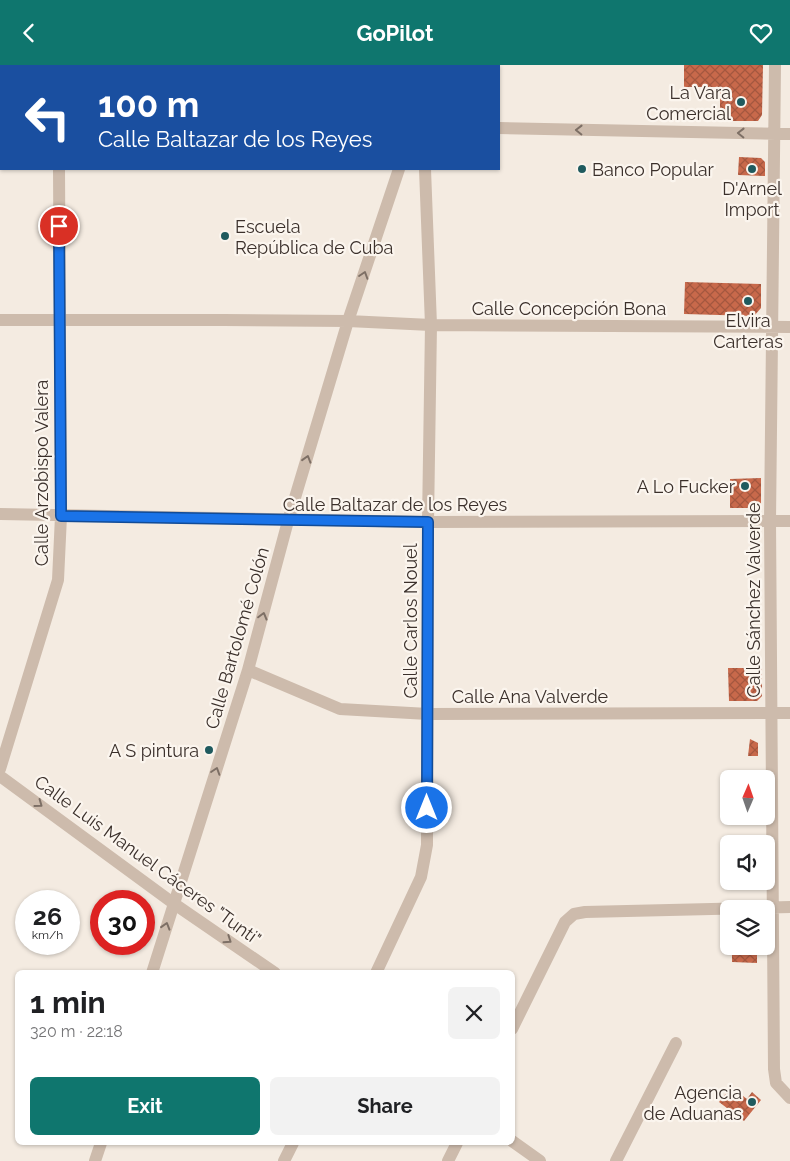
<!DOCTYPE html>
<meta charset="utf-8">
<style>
body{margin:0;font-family:Raleway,sans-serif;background:#f2f2f2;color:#202124;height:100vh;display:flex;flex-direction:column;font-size:19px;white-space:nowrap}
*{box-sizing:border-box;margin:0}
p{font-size:16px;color:#757577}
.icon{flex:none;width:28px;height:28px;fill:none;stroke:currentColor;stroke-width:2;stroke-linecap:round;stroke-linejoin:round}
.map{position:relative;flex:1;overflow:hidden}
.sheet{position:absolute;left:15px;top:905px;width:500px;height:175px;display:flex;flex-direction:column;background:#fff;border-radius:8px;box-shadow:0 1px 4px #0004}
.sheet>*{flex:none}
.guide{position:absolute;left:0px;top:0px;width:500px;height:105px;box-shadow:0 1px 4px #0004;background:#1a4fa0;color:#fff;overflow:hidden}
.needle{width:32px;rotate:2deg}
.tools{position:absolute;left:720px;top:705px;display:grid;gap:10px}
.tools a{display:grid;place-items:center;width:55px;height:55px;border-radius:8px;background:#fff;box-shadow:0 1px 4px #0004;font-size:25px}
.speed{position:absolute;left:15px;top:825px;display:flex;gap:10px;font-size:25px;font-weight:700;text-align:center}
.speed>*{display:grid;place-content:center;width:65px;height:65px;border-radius:50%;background:#fff;box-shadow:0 1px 4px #0004;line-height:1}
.speed small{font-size:12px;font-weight:400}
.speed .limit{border:8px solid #d22;background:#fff;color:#111}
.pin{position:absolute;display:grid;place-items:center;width:42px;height:42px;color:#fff;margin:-21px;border:2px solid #fff;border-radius:50%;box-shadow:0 1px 5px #0007}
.me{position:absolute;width:55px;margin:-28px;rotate:0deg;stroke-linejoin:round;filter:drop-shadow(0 0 4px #0008)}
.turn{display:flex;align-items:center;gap:18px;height:105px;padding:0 15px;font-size:22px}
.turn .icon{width:65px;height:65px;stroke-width:2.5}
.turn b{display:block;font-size:35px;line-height:42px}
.round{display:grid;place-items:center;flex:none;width:52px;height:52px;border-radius:8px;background:#f2f2f2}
.summary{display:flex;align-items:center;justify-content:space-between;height:85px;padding:0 15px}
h1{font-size:30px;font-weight:700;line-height:38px}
.button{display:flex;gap:10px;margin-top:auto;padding:10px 15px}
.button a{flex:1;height:58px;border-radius:8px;background:#0f766e;color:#fff;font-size:20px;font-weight:700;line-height:58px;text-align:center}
.button a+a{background:#f2f2f2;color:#202124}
header{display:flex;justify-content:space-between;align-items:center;height:65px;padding:0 15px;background:#0f766e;color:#fff;font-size:22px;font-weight:700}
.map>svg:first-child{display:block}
</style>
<header><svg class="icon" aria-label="back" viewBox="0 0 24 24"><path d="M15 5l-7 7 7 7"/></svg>GoPilot<svg class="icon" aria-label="heart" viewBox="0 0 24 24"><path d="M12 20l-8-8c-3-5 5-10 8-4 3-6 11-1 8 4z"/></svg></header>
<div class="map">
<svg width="790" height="1096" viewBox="0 0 790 1096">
<defs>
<pattern id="building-cross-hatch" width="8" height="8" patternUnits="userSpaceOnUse" patternTransform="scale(1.25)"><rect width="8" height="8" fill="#c8694b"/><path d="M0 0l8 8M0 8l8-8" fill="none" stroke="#a4573f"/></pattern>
</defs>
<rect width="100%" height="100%" fill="#f4ebe1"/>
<path fill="url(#building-cross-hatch)" d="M684 0H763L762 50 758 56H720V22H684Z
M739 92 761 93 765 97V111L738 110Z
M685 217 761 219V243L754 251 684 249Z
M761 413V438L755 443H730V414Z
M728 603H762V631L757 636H729Z
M750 674 758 678V691H748Z
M732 881H757V898L732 897Z
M731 1022 747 1034 752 1027 761 1035 744 1056 719 1037Z"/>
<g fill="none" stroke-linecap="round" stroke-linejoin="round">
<path stroke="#cdbbac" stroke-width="12" d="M775 0 770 456 774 1004 776 1018 790 1033
M59 1V0
M431 1 432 0
M0 61H1
M499 63 790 69
M0 255H223L348 256 431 260 790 262
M0 449 428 457 790 456
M248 605 340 644 428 649 790 648
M0 704 58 515 61 451 59 104
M0 711 173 838 275 908
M152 908 248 605 288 456 348 256 399 104
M376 908 421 812 427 780 428 457 431 260 425 104
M512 964 565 857 574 849 585 847 790 842
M512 1076 540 1096
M95 1096 101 1078
M284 1096 293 1078
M448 1096 457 1078
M616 1096 676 978"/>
</g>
<defs><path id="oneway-chevron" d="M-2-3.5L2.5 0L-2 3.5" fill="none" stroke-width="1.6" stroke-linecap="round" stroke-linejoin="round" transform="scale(1.25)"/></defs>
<g stroke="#7d6f65">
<use href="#oneway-chevron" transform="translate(579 65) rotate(-179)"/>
<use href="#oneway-chevron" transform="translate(741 68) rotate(-179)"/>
<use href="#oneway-chevron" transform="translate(364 210) rotate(-72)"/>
<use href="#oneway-chevron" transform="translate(307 394) rotate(-73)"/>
<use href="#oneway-chevron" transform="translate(263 551) rotate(-75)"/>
<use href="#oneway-chevron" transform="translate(216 706) rotate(-72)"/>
<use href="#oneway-chevron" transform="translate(39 739) rotate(36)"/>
<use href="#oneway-chevron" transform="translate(166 861) rotate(-73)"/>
<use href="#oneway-chevron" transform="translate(228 875) rotate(34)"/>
</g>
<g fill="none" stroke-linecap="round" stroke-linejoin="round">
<defs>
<path id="route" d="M59 161 61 451 428 457 427 743"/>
</defs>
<use href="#route" stroke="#114b97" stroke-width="12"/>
<use href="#route" stroke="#1a73e8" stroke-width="9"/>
</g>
<g fill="#1f5a5e" stroke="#fbf5ee" stroke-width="2">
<circle cx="741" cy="37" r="5"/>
<circle cx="582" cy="104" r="5"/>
<circle cx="752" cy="104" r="5"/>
<circle cx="225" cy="171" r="5"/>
<circle cx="748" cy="236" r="5"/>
<circle cx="745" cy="421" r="5"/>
<circle cx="209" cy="685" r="5"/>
<circle cx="752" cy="1037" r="5"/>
</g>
<g text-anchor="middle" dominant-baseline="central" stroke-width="4.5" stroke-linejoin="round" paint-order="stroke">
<g font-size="18" fill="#3b302b" stroke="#fbf5ee" text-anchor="end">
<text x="731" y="27">La Vara<tspan x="731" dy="21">Comercial</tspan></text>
<text x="592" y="104" text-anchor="start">Banco Popular</text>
<text x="752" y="123" text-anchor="middle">D'Arnel<tspan x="752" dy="21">Import</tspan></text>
<text x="235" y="161" text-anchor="start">Escuela<tspan x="235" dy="21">República de Cuba</tspan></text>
<text x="748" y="255" text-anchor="middle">Elvira<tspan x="748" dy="21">Carteras</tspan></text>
<text x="735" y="421">A Lo Fucker</text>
<text x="199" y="685">A S pintura</text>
<text x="742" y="1027">Agencia<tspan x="742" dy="21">de Aduanas</tspan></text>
</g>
<g font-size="18" fill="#3b302b" stroke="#fbf5ee">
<text x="569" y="243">Calle Concepción Bona</text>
<text transform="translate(41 408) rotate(-90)">Calle Arzobispo Valera</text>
<text x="395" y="439">Calle Baltazar de los Reyes</text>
<text transform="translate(753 535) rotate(-90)">Calle Sánchez Valverde</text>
<text transform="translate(410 556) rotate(-90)">Calle Carlos Nouel</text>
<text transform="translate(237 573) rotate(-74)">Calle Bartolomé Colón</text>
<text x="530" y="631">Calle Ana Valverde</text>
<text transform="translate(148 795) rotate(36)">Calle Luis Manuel Cáceres "Tunti"</text>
</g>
</g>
</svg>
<div class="tools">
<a><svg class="needle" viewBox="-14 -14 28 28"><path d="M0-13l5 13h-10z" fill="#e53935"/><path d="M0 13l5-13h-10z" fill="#757577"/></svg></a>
<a><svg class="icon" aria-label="sound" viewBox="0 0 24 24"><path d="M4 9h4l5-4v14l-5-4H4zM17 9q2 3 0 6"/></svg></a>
<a><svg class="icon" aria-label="layers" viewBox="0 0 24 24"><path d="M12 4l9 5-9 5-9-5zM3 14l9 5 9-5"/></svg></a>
</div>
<div class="speed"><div>26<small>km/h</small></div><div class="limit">30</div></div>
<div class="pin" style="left:59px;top:161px;background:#d93025"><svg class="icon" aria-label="arrive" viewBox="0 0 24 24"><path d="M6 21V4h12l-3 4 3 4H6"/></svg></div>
<svg class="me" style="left:427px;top:743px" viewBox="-20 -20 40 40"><circle r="17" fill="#1a73e8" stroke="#fff" stroke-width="3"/><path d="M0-11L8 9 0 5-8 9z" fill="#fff"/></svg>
<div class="guide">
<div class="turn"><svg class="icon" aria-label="left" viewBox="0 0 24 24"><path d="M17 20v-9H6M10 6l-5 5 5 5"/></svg><div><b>100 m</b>Calle Baltazar de los Reyes</div></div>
</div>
<section class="sheet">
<div class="summary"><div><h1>1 min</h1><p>320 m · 22:18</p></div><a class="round"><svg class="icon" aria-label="close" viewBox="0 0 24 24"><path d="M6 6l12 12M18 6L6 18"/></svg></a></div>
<div class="button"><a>Exit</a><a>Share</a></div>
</section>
</div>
